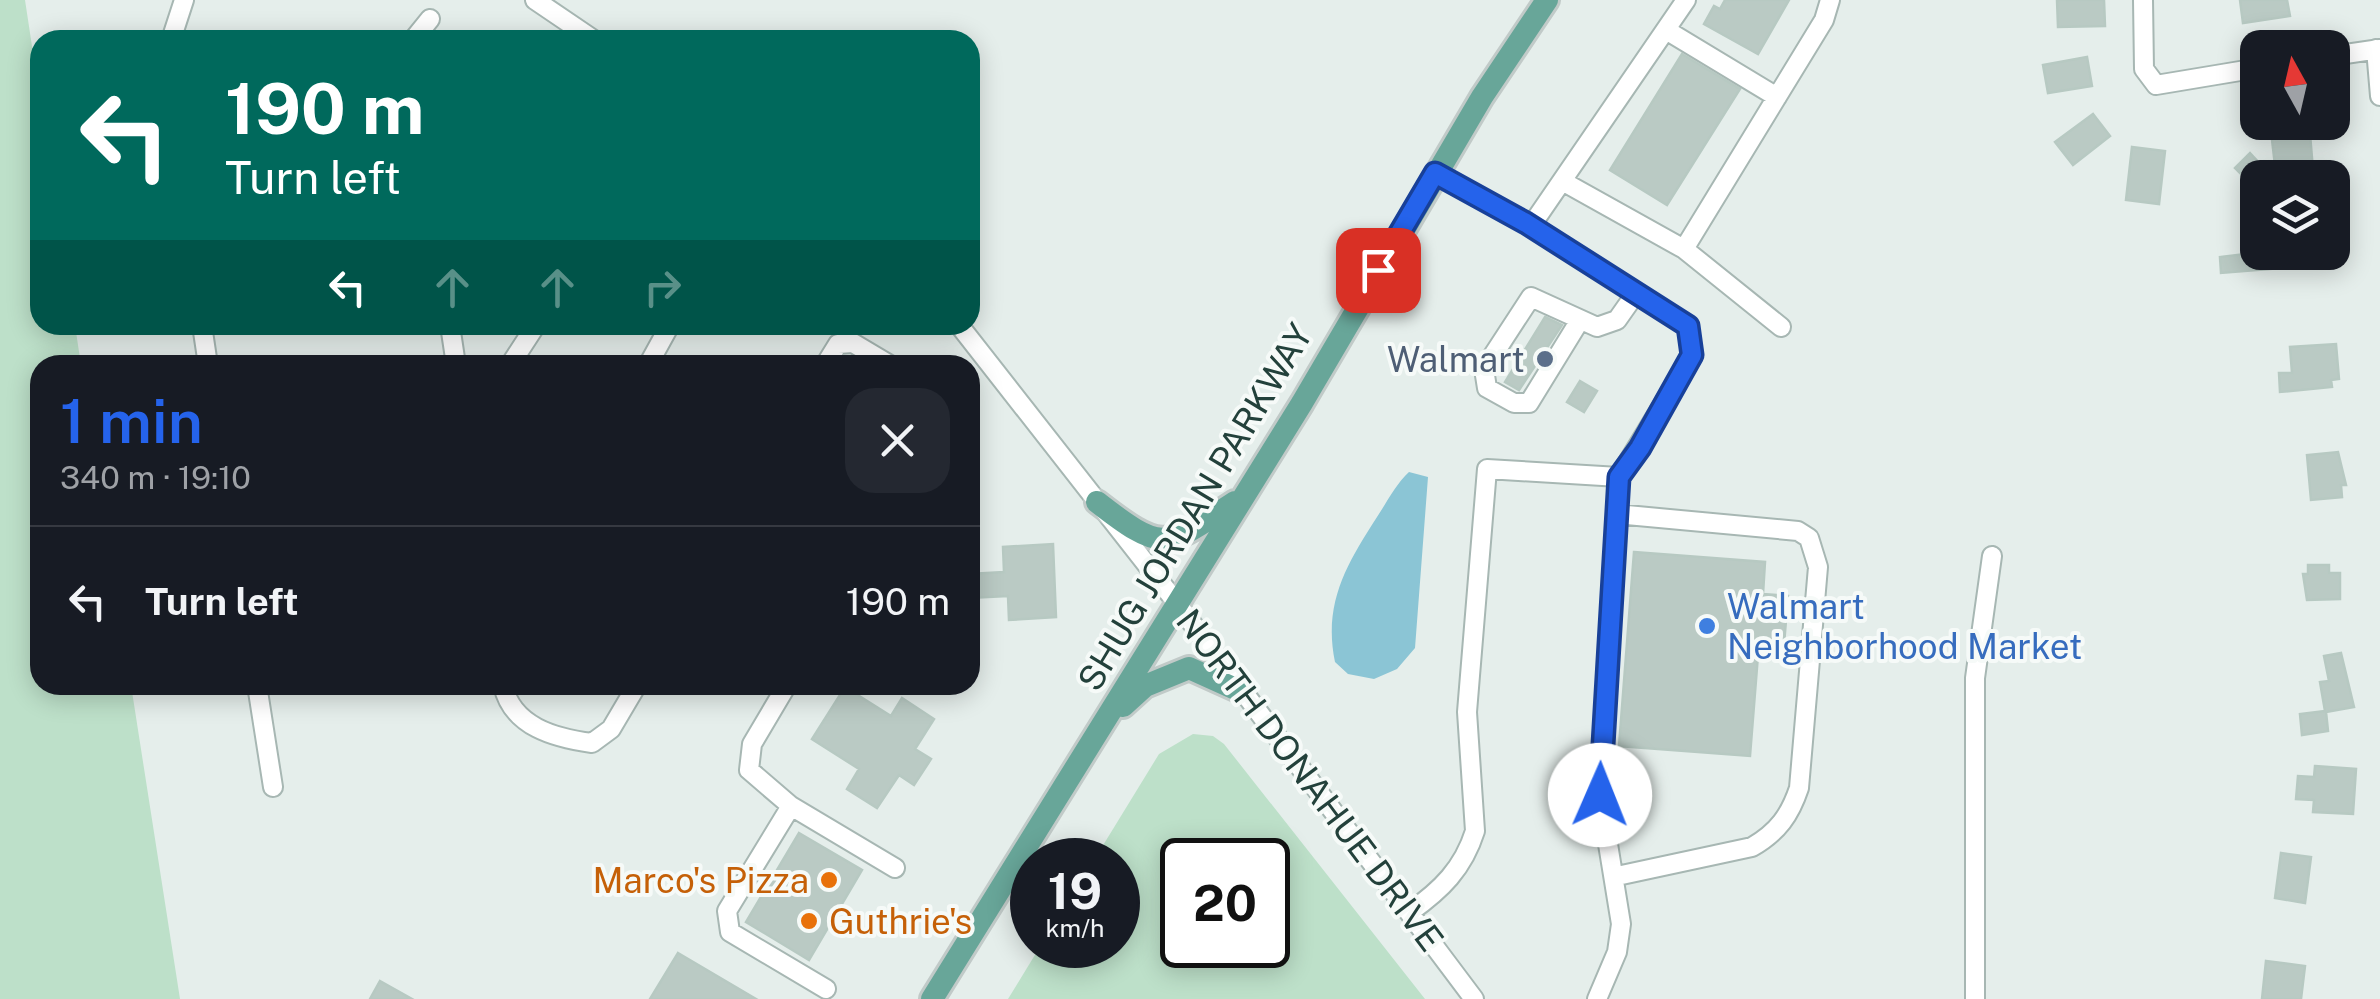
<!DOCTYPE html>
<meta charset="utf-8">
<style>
body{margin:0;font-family:"Public Sans",sans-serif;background:#242831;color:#f1f3f6;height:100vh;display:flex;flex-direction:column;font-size:38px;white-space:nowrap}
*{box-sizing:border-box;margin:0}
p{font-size:32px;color:#9ea1a6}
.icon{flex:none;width:55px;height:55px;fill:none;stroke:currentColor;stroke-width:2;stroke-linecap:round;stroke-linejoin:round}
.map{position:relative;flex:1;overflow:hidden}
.sheet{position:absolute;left:30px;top:355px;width:950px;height:340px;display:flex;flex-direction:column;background:#171b24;border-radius:30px;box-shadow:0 5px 25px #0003}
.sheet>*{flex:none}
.top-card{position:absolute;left:30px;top:30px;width:950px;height:305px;border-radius:30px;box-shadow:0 5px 25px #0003;background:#00695c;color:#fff;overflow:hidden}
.needle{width:65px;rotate:352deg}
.buttons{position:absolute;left:2240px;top:30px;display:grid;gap:20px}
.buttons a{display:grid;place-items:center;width:110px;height:110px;border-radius:20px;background:#171b24;box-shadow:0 5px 25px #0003;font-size:50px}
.speed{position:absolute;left:1010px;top:838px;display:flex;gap:20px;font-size:50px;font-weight:700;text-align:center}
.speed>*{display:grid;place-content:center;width:130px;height:130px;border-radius:50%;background:#171b24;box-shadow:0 5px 25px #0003;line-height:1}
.speed small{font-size:25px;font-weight:400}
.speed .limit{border:5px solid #111;border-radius:15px;background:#fff;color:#111}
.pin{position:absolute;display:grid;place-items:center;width:85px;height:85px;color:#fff;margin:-42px;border-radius:20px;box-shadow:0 5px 15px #0006}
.me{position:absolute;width:110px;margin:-55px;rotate:1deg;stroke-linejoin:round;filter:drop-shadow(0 0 8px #0008)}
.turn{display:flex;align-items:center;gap:35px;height:210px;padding:0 30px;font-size:45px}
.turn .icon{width:130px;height:130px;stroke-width:2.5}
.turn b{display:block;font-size:70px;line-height:85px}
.lanes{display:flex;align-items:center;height:95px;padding:0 30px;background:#0003;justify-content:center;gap:50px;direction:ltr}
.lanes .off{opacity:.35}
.round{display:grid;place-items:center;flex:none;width:105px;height:105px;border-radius:30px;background:#242831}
.overview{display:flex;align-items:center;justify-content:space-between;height:170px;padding:0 30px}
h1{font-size:60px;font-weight:600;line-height:75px;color:#2563eb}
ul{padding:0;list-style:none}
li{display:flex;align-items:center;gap:30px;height:150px;padding:0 30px;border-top:2px solid #363941}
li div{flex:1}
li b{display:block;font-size:38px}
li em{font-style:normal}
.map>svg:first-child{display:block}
</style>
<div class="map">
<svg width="2380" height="999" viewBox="0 0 2380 999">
<rect width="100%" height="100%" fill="#e5eeeb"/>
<path fill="#bde0c9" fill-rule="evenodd" d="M0 0H25L40 99V325H75L81 365H40V685H131L180 999H0Z
M1193 734 1213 736 1224 744 1425 999H1008L1041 945H1118V860H1094L1159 754ZM1182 860H1268V945H1182Z"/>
<path fill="#8bc5d5" d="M1409 472 1428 477 1415 648 1397 669 1374 679 1348 674 1335 662C1323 604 1346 565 1377 517 1387 502 1396 484 1409 472Z"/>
<path fill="#bacac4" stroke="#b7c9c2" stroke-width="2.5" d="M1725 0H1789L1758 54 1704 24 1714 6 1720 9Z
M2057 0H2104L2105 26 2058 27Z
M2240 0H2287L2290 16 2243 23Z
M1682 54 1740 89 1667 205 1610 170Z
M2087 57 2092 86 2048 93 2043 65Z
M2093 114 2110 136 2073 165 2055 142Z
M2281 122H2309L2313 170 2276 174 2271 131 2281 129Z
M2132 147 2165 151 2159 204 2126 200Z
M2250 153 2261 165 2246 179 2235 168Z
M2262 252H2317L2318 265 2221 273 2220 257Z
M1545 317 1562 325 1519 390 1505 382Z
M2336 344 2339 379 2331 380 2332 387 2280 392 2279 373H2292L2290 347Z
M1580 381 1597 391 1584 412 1567 402Z
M2338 452 2346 485H2341L2342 497 2311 500 2307 455Z
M1053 544 1056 617 1009 620 1008 596 970 598V574L1004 572 1003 547Z
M1634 552 1765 562 1763 594 1788 596 1783 657 1758 655 1750 756 1619 746Z
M2308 565H2329V573H2340V599L2307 600 2303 574H2308Z
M2341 653 2354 707 2326 712 2328 731 2302 735 2300 714 2325 711 2320 682 2329 681 2324 656Z
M845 687 891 716 902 698 934 719 915 749 931 759 914 785 899 775 877 808 847 789 859 769 812 739Z
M2315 766 2356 769 2353 814 2313 812 2314 800 2296 799 2298 776 2314 777Z
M799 833 862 870 809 960 746 922Z
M2281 853 2311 857 2305 903 2275 898Z
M678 953 756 999H650Z
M2266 961 2305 966 2301 999H2262Z
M380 981 412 999H370Z"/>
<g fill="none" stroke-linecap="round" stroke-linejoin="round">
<defs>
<path id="minor" d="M535 0 594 40
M2143 0 2144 69 2156 85 2258 68
M1666 30 1777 97
M171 40 184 0
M413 40 430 19
M2376 49 2380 96
M2332 56 2380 49
M1435 173 1526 223 1671 315 1688 326 1693 355 1619 477 1600 795 1621 924 1617 952 1597 999
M1562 181 1684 249 1781 327
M1531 226 1686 0
M1684 249 1824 20 1830 0
M1580 320 1529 403H1514L1487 388 1484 369 1531 297 1597 327 1617 320 1636 293
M202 325 208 365
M450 325 456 365
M959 325 1176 602 1474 999
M510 365 536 325
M648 365 670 325
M825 365 838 344 853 343 890 365
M1616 514 1798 531 1809 538 1818 567 1799 788C1790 815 1778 832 1752 847L1617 876
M257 685 273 787
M503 685C512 727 555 738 592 743L611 729 637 685
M787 685 752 744 749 770 791 806 895 868
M791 806 727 911 730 932 826 989
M1410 912C1441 890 1463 869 1475 831L1467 712 1487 469 1619 477
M1975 999V678L1992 556"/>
<path id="major" d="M1097 502C1165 555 1166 547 1235 502
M1123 706 1145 686 1189 668 1240 691
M932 999 1302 403 1482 97 1547 0"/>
</defs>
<use href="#minor" stroke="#a7b7b3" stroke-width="22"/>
<use href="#major" stroke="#c1cac8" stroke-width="28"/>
<use href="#minor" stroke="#fff" stroke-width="18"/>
<use href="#major" stroke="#68a699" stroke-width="22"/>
</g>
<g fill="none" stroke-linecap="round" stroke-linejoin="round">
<defs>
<path id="route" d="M1378 270 1435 173 1526 223 1688 326 1692 355 1640 448 1619 477 1600 795"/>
</defs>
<use href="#route" stroke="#184099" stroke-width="25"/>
<use href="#route" stroke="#2563eb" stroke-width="18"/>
</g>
<circle fill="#5c6f8a" stroke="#f6faf8" stroke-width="4" cx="1545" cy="359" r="10"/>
<circle fill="#3f7fe0" stroke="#f6faf8" stroke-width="4" cx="1707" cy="626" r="10"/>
<g fill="#e8710a" stroke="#f6faf8" stroke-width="4">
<circle cx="829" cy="880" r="10"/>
<circle cx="809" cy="921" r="10"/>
</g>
<g text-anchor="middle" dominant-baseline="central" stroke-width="8" stroke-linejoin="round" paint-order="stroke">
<g font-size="35" fill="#4e5e75" stroke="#f6faf8" text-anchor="end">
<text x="1525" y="359">Walmart</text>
</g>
<g font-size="35" fill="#23413b" stroke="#f6faf8">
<text transform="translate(1195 507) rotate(-59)">SHUG JORDAN PARKWAY</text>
<text transform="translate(1310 780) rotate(53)">NORTH DONAHUE DRIVE</text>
</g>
<g font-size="35" fill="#366cbe" stroke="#f6faf8" text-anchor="start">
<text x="1727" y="606">Walmart<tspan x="1727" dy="40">Neighborhood Market</tspan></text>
</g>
<g font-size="35" fill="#c56008" stroke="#f6faf8" text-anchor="end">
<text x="809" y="880">Marco's Pizza</text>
<text x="829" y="921" text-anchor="start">Guthrie's</text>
</g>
</g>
</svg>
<div class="buttons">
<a><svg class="needle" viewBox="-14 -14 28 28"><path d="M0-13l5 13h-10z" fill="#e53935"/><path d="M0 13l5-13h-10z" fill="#9ea1a6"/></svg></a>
<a><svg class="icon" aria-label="layers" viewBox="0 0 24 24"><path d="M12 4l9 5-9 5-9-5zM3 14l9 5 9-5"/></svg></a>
</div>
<div class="speed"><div>19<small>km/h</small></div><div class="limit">20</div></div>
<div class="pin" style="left:1378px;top:270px;background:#d93025"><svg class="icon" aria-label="arrive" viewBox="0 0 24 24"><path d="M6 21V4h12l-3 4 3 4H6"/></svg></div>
<svg class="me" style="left:1600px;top:795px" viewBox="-20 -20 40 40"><circle r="19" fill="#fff"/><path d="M0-13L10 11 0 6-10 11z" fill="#2563eb"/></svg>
<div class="top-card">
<div class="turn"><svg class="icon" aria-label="left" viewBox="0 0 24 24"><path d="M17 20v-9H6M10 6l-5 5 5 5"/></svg><div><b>190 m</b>Turn left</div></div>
<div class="lanes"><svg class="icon" aria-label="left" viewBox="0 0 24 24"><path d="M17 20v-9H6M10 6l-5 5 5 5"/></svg><svg class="icon off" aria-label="ahead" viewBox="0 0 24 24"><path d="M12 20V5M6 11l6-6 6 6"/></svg><svg class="icon off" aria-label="ahead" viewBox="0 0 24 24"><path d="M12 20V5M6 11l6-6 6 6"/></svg><svg class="icon off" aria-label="right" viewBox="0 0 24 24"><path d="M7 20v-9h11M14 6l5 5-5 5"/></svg></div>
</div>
<section class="sheet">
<div class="overview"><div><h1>1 min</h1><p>340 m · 19:10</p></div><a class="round"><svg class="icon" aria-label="close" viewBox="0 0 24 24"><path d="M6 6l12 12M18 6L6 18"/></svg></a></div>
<ul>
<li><svg class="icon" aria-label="left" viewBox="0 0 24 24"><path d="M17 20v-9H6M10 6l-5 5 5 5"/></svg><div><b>Turn left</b></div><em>190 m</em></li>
</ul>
</section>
</div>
